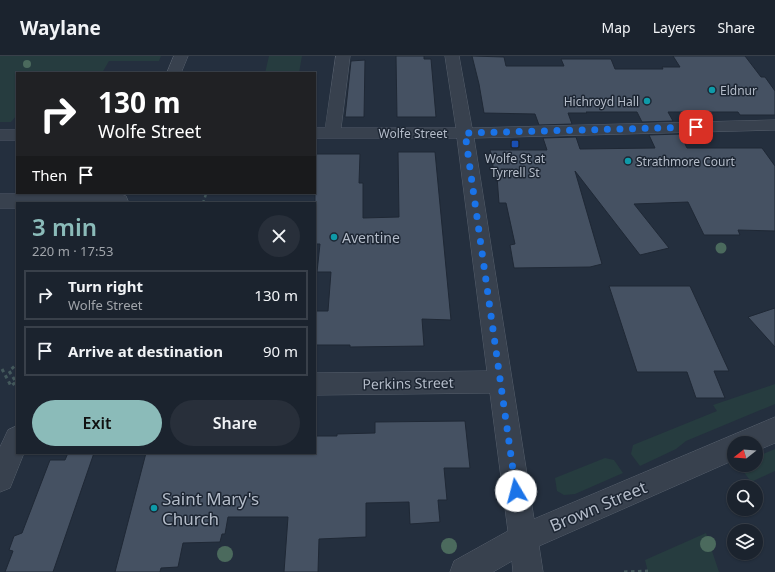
<!DOCTYPE html>
<meta charset="utf-8">
<style>
body{margin:0;font-family:"Noto Sans",sans-serif;background:#282f3a;color:#f1f3f6;height:100vh;display:flex;flex-direction:column;font-size:15px;white-space:nowrap}
*{box-sizing:border-box;margin:0}
p{font-size:13px;color:#a0a4aa}
.icon{flex:none;width:22px;height:22px;fill:none;stroke:currentColor;stroke-width:2;stroke-linecap:round;stroke-linejoin:round}
.map{position:relative;flex:1;overflow:hidden}
.details{position:absolute;left:16px;top:146px;width:300px;height:252px;display:flex;flex-direction:column;background:#1b232e;border-radius:0px;box-shadow:0 1px 3px #0004,0 0 0 1px #39404a}
.details>*{flex:none}
.guide{position:absolute;left:16px;top:16px;width:300px;height:122px;border-radius:0px;box-shadow:0 1px 3px #0004,0 0 0 1px #39404a;background:#202124;color:#fff;overflow:hidden}
.needle{width:26px;rotate:253deg}
.controls{position:absolute;left:727px;top:380px;display:grid;gap:8px}
.controls a{display:grid;place-items:center;width:36px;height:36px;border-radius:50%;background:#1b232e;box-shadow:0 1px 3px #0004,0 0 0 1px #39404a;font-size:20px}
.pin{position:absolute;display:grid;place-items:center;width:34px;height:34px;color:#fff;margin:-17px;border-radius:8px;box-shadow:0 2px 6px #0006}
.me{position:absolute;width:44px;margin:-22px;rotate:352deg;stroke-linejoin:round;filter:drop-shadow(0 0 3px #0008)}
.turn{display:flex;align-items:center;gap:14px;height:84px;padding:0 16px;font-size:18px}
.turn .icon{width:52px;height:52px;stroke-width:2.5}
.turn b{display:block;font-size:28px;line-height:34px}
.then{display:flex;align-items:center;height:38px;padding:0 16px;background:#0003;gap:8px;font-size:15px}
.round{display:grid;place-items:center;flex:none;width:42px;height:42px;border-radius:21px;background:#282f3a}
.overview{display:flex;align-items:center;justify-content:space-between;height:68px;padding:0 16px}
h1{font-size:24px;font-weight:600;line-height:30px;color:#8bbbb9}
.action{display:flex;gap:8px;margin-top:auto;padding:8px 16px}
.action a{flex:1;height:46px;border-radius:24px;background:#8bbbb9;color:#111;font-size:16px;font-weight:600;line-height:46px;text-align:center}
.action a+a{background:#282f3a;color:#f1f3f6}
ul{padding:0;list-style:none}
li{display:flex;align-items:center;gap:12px;height:50px;margin:0 8px 6px;padding:0 8px;border:2px solid #39404a;border-radius:0px}
li div{flex:1}
li b{display:block;font-size:15px}
li em{font-style:normal}
header{display:flex;align-items:center;gap:24px;box-sizing:border-box;height:56px;padding:0 20px;background:#1b232e;border-bottom:1px solid #39404a}
header strong{font-size:19px}
nav{display:flex;gap:22px;margin-inline-start:auto;font-size:14px}
.map>svg:first-child{display:block}
</style>
<header>
<strong>Waylane</strong>
<nav><a>Map</a><a>Layers</a><a>Share</a></nav>
</header>
<div class="map">
<svg width="775" height="516" viewBox="0 0 775 516">
<rect width="100%" height="100%" fill="#242f3e"/>
<path fill="#263c3f" d="M0 0H161L159 5H109L102 17H17V59L11 66H0Z
M269 0H302L299 17H265Z
M775 328V348L686 385 676 393 640 410 631 398 633 389 717 355 713 349Z
M775 393V415L751 426 739 409H756V401Z
M605 402 614 404 623 417 575 438 564 439 557 435 555 422Z
M706 477 719 516H648L645 504Z"/>
<path fill="#455162" stroke="#1f2835" d="M396 0H424V3H431L436 61H397Z
M472 0 504 1 506 10H564L561 3H611L615 13H663L662 11H680L673 0H745L761 21H765L775 35V59H740L738 56H668L673 65 642 66 637 56H586L587 57H568L572 68 539 69 535 58 484 57 479 28Z
M365 4 364 61H345L351 5Z
M680 78 687 92H762L775 110V175L738 174 740 179H704L688 146 634 148 669 192 640 199 575 115 602 208 590 211 514 212 510 189 515 188 506 147H499L497 121H495L490 94H547L543 82 576 81 580 93 655 92 649 79Z
M398 96H435L451 264 422 263 424 290 350 291V289H315V255H328L331 216H317L320 188H315V98H360L359 127H363V162L399 161Z
M609 230H690L729 315H714L725 342H696L687 316H637Z
M775 252V291L748 261Z
M465 365 470 412H444L447 444H438L440 466 410 468 409 446 366 447V481L319 483 318 516H284L288 461H228L225 478H222L220 486 183 487 178 511 161 512 160 516H115L146 397H315V380H337V378L375 377V366Z
M68 397H94L53 516H5L13 495 9 494 14 480 22 477 50 404H65Z"/>
<g fill="none" stroke-linecap="round" stroke-linejoin="round">
<defs>
<path id="minor" d="M174 0H188L181 17H167Z
M336 0H350L341 72H456L445 0H459L472 72 775 64V74L474 82 534 463 775 361V387L756 395V387H734V404L539 490 543 516H513L512 505 493 516H450L454 505 508 475 490 337 315 339V317L487 315 457 82H315V72H325Z
M0 74H17V84H0Z
M0 138H119L126 140 128 145 127 147H17V152H0Z
M17 370V397H24L10 432 0 436V391L8 374Z"/>
</defs>
<use href="#minor" stroke="#565f6c" stroke-width="1"/>
<path stroke="#44595c" stroke-width="2.5" stroke-dasharray="3 3" stroke-linecap="butt" d="M203 147 206 138"/>
<path stroke="#44595c" stroke-width="3" stroke-dasharray="3.5 3.5" stroke-linecap="butt" d="M2 313 11 330 16 326 9 315 17 308
M624 516 648 515"/>
<use href="#minor" fill="#38414e" fill-rule="evenodd"/>
</g>
<g fill="#4b6a5d">
<circle cx="27" cy="8" r="4"/>
<circle cx="721" cy="192" r="5.5"/>
<circle cx="708" cy="488" r="8"/>
<circle cx="449" cy="490" r="8"/>
<circle cx="225" cy="498" r="8"/>
</g>
<g fill="none" stroke-linecap="round" stroke-linejoin="round">
<path stroke="#1a73e8" stroke-width="7" stroke-dasharray="0 12.6" d="M516 435 465 77 696 71"/>
</g>
<g fill="#0f9aa8" stroke="#1d2633" stroke-width="1.5">
<circle cx="712" cy="34" r="4"/>
<circle cx="647" cy="45" r="4"/>
<circle cx="628" cy="105" r="4"/>
<circle cx="334" cy="181" r="4"/>
<circle cx="154" cy="452" r="4"/>
</g>
<rect fill="#1a4fb4" stroke="#1d2633" stroke-width="1.5" x="511" y="84" width="8" height="8" rx="2"/>
<g text-anchor="middle" dominant-baseline="central" stroke-width="3" stroke-linejoin="round" paint-order="stroke">
<g font-size="12" fill="#b4bcc9" stroke="#1d2633" text-anchor="start">
<text x="720" y="34">Eldnur</text>
<text x="639" y="45" text-anchor="end">Hichroyd Hall</text>
<text x="515" y="102" text-anchor="middle">Wolfe St at<tspan x="515" dy="14">Tyrrell St</tspan></text>
<text x="636" y="105">Strathmore Court</text>
</g>
<g font-size="12" fill="#b4bcc9" stroke="#1d2633">
<text x="413" y="77">Wolfe Street</text>
</g>
<g font-size="14" fill="#b4bcc9" stroke="#1d2633" text-anchor="start">
<text x="342" y="181">Aventine</text>
</g>
<g font-size="14" fill="#b4bcc9" stroke="#1d2633">
<text transform="translate(408 327) rotate(-1)">Perkins Street</text>
</g>
<g font-size="17" fill="#b4bcc9" stroke="#1d2633" text-anchor="start">
<text x="162" y="442">Saint Mary's<tspan x="162" dy="20">Church</tspan></text>
</g>
<g font-size="17" fill="#b4bcc9" stroke="#1d2633">
<text transform="translate(598 450) rotate(-23)">Brown Street</text>
</g>
</g>
</svg>
<div class="controls">
<a><svg class="needle" viewBox="-14 -14 28 28"><path d="M0-13l5 13h-10z" fill="#e53935"/><path d="M0 13l5-13h-10z" fill="#a0a4aa"/></svg></a>
<a><svg class="icon" aria-label="search" viewBox="0 0 24 24"><circle cx="10" cy="10" r="6"/><path d="M15 15l6 6"/></svg></a>
<a><svg class="icon" aria-label="layers" viewBox="0 0 24 24"><path d="M12 4l9 5-9 5-9-5zM3 14l9 5 9-5"/></svg></a>
</div>
<div class="pin" style="left:696px;top:71px;background:#d93025"><svg class="icon" aria-label="arrive" viewBox="0 0 24 24"><path d="M6 21V4h12l-3 4 3 4H6"/></svg></div>
<svg class="me" style="left:516px;top:435px" viewBox="-20 -20 40 40"><circle r="19" fill="#fff"/><path d="M0-13L10 11 0 6-10 11z" fill="#1a73e8"/></svg>
<div class="guide">
<div class="turn"><svg class="icon" aria-label="right" viewBox="0 0 24 24"><path d="M7 20v-9h11M14 6l5 5-5 5"/></svg><div><b>130 m</b>Wolfe Street</div></div>
<div class="then">Then<svg class="icon" aria-label="arrive" viewBox="0 0 24 24"><path d="M6 21V4h12l-3 4 3 4H6"/></svg></div>
</div>
<section class="details">
<div class="overview"><div><h1>3 min</h1><p>220 m · 17:53</p></div><a class="round"><svg class="icon" aria-label="close" viewBox="0 0 24 24"><path d="M6 6l12 12M18 6L6 18"/></svg></a></div>
<ul>
<li><svg class="icon" aria-label="right" viewBox="0 0 24 24"><path d="M7 20v-9h11M14 6l5 5-5 5"/></svg><div><b>Turn right</b><p>Wolfe Street</p></div><em>130 m</em></li>
<li><svg class="icon" aria-label="arrive" viewBox="0 0 24 24"><path d="M6 21V4h12l-3 4 3 4H6"/></svg><div><b>Arrive at destination</b></div><em>90 m</em></li>
</ul>
<div class="action"><a>Exit</a><a>Share</a></div>
</section>
</div>
